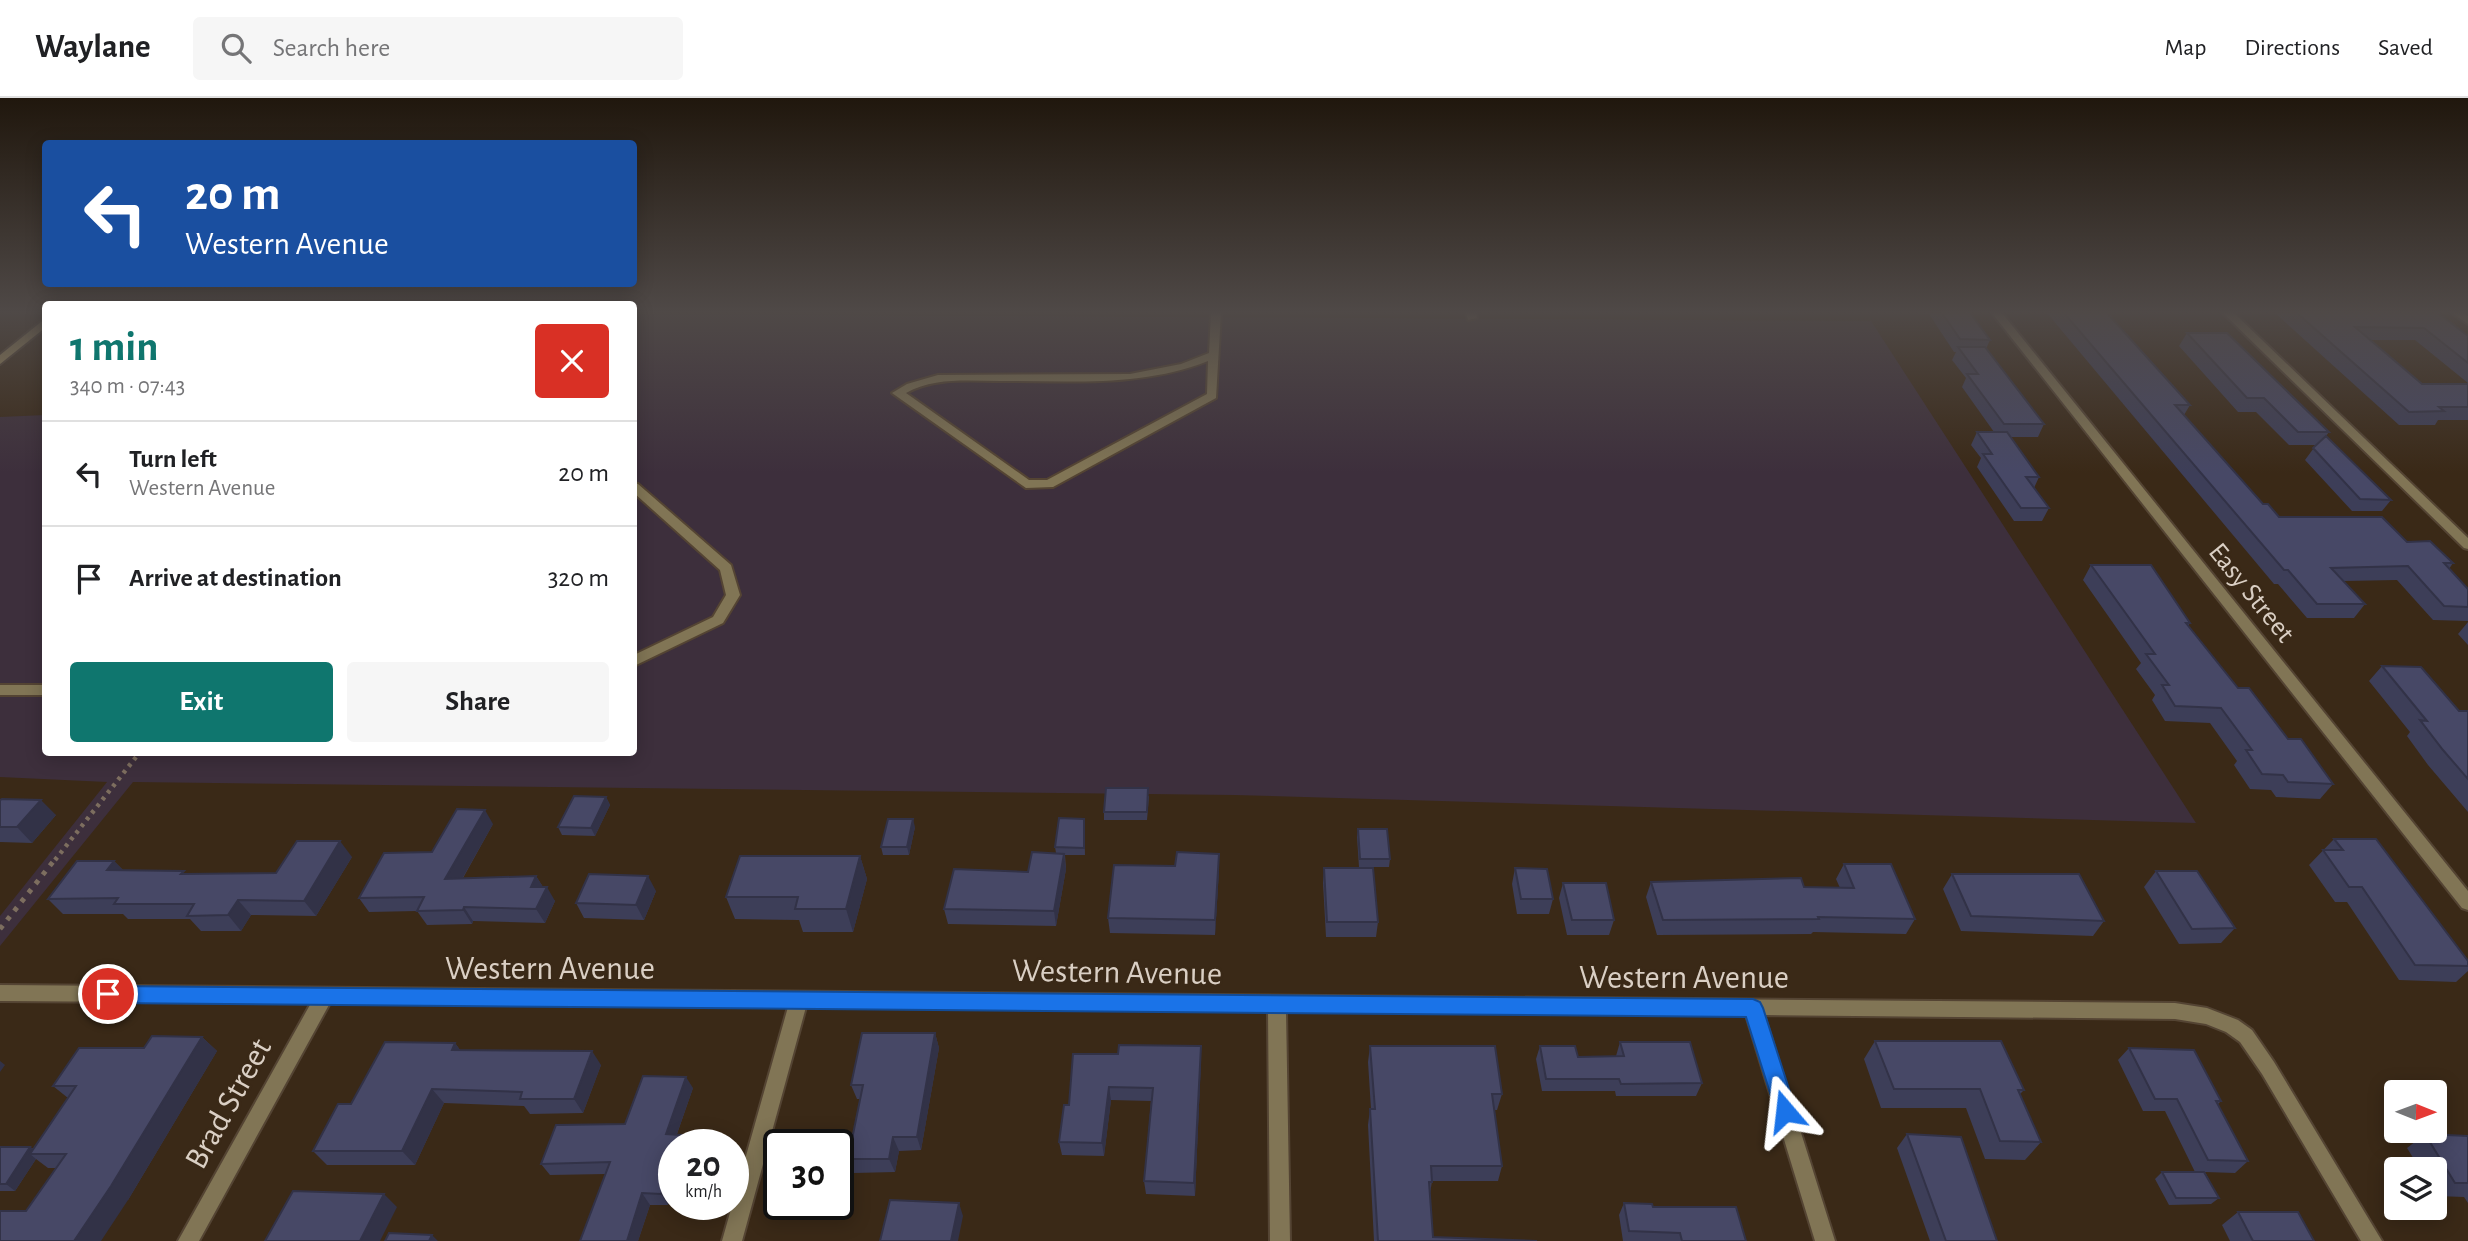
<!DOCTYPE html>
<meta charset="utf-8">
<style>
body{margin:0;font-family:"Alegreya Sans",sans-serif;background:#f6f6f6;color:#202124;height:100vh;display:flex;flex-direction:column;font-size:26px;white-space:nowrap}
*{box-sizing:border-box;margin:0}
p{font-size:23px;color:#757577}
.icon{flex:none;width:38px;height:38px;fill:none;stroke:currentColor;stroke-width:2;stroke-linecap:round;stroke-linejoin:round}
.map{position:relative;flex:1;overflow:hidden}
.sheet{position:absolute;left:42px;top:203px;width:595px;height:455px;display:flex;flex-direction:column;background:#fff;border-radius:7px;box-shadow:0 4px 18px #0003}
.sheet>*{flex:none}
.banner{position:absolute;left:42px;top:42px;width:595px;height:147px;border-radius:7px;box-shadow:0 4px 18px #0003;background:#1a4fa0;color:#fff;overflow:hidden}
.needle{width:46px;rotate:91deg}
.tools{position:absolute;left:2384px;top:982px;display:grid;gap:14px}
.tools a{display:grid;place-items:center;width:63px;height:63px;border-radius:7px;background:#fff;box-shadow:0 4px 18px #0003;font-size:35px}
.speed{position:absolute;left:658px;top:1031px;display:flex;gap:14px;font-size:35px;font-weight:700;text-align:center}
.speed>*{display:grid;place-content:center;width:91px;height:91px;border-radius:50%;background:#fff;box-shadow:0 4px 18px #0003;line-height:1}
.speed small{font-size:18px;font-weight:400}
.speed .limit{border:4px solid #111;border-radius:10px;background:#fff;color:#111}
.pin{position:absolute;display:grid;place-items:center;width:60px;height:60px;color:#fff;margin:-30px;border:4px solid #fff;border-radius:50%;box-shadow:0 2px 7px #0007}
.me{position:absolute;width:77px;margin:-38px;rotate:343deg;stroke-linejoin:round;filter:drop-shadow(0 0 5px #0008)}
.turn{display:flex;align-items:center;gap:24px;height:147px;padding:0 28px;font-size:32px}
.turn .icon{width:91px;height:91px;stroke-width:2.5}
.turn b{display:block;font-size:49px;line-height:60px}
.round{display:grid;place-items:center;flex:none;width:74px;height:74px;border-radius:7px;background:#f6f6f6}
.headline{display:flex;align-items:center;justify-content:space-between;height:119px;padding:0 28px}
h1{font-size:42px;font-weight:700;line-height:52px;color:#0f766e}
.button{display:flex;gap:14px;margin-top:auto;padding:14px 28px}
.button a{flex:1;height:80px;border-radius:7px;background:#0f766e;color:#fff;font-size:28px;font-weight:700;line-height:80px;text-align:center}
.button a+a{background:#f6f6f6;color:#202124}
ul{padding:0;list-style:none}
li{display:flex;align-items:center;gap:21px;height:105px;padding:0 28px;border-top:2px solid #e0e0e0}
li div{flex:1}
li b{display:block;font-size:26px}
li em{font-style:normal}
header{display:flex;align-items:center;gap:42px;box-sizing:border-box;height:98px;padding:0 35px;background:#fff;border-bottom:2px solid #e0e0e0}
header strong{font-size:33px}
nav{display:flex;gap:38px;margin-inline-start:auto;font-size:24px}
.search{width:490px;height:63px;background:#f6f6f6;display:flex;align-items:center;gap:18px;box-sizing:border-box;padding:0 24px;border-radius:7px;color:#757577;font-size:26px}
.map>svg:first-child{display:block}
</style>
<header>
<strong>Waylane</strong>
<div class="search"><svg class="icon" aria-label="search" viewBox="0 0 24 24"><circle cx="10" cy="10" r="6"/><path d="M15 15l6 6"/></svg>Search here</div>
<nav><a>Map</a><a>Directions</a><a>Saved</a></nav>
</header>
<div class="map">
<svg width="2468" height="1143" viewBox="0 0 2468 1143">
<rect width="100%" height="100%" fill="#3a2917"/>
<path fill="#3d2f3c" d="M634 216 1871 223 2196 725 1234 697 133 684 0 848V818L107 684 0 679V319L45 317 46 654H634Z"/>
<g fill="none" stroke-linecap="round" stroke-linejoin="round">
<defs>
<path id="service" d="M1211 215H1221L1216 300 1053 389 1026 390 892 295 907 286 938 277 1130 276 1181 266 1209 255ZM1208 263 1207 296 1047 382H1029L906 295C935 279 968 283 1000 283 1070 283 1143 289 1208 263Z
M634 385 638 386 731 467 740 497 723 525 634 568V557L713 519 726 497 720 472 634 395Z
M0 587H46V597H0Z"/>
<path id="minor" d="M1466 215H1476L1477 220 1468 222Z
M1992 215H2002L2468 793V812L2462 810Z
M2223 215H2234L2468 440V451L2464 450Z
M2452 215H2463L2468 218V226Z
M0 887 2175 905 2207 910 2238 922 2252 932 2274 964 2382 1143H2361L2262 976 2240 944 2226 934 2206 926 2175 921 1764 917 1835 1143H1815L1746 917 1286 913 1290 1143H1270L1268 913 806 909 742 1143H722L788 909 330 905 199 1143H178L311 905 0 903Z"/>
<path id="secondary" d="M46 220V229L0 266V257Z"/>
</defs>
<use href="#service" stroke="#544433" stroke-width="4"/>
<use href="#minor" stroke="#544433" stroke-width="4"/>
<use href="#secondary" stroke="#544433" stroke-width="4"/>
<path stroke="#7d6e5f" stroke-width="4.5" stroke-dasharray="3.5 5" stroke-linecap="butt" d="M55 762 140 654"/>
<path stroke="#7d6e5f" stroke-width="5" stroke-dasharray="4.5 7" stroke-linecap="butt" d="M0 831 56 760"/>
<use href="#service" fill="#817555" fill-rule="evenodd"/>
<use href="#minor" fill="#817555" fill-rule="evenodd"/>
<use href="#secondary" fill="#b19e69" fill-rule="evenodd"/>
</g>
<path fill="#3d3e58" d="M1921 215H1970L1990 242 1986 251 2044 326 2038 339H2011L2039 379 2034 390 2049 410 2042 423H2014L1977 369 1981 360 1971 347 1977 334H1994L1962 289 1966 280 1952 262 1956 254H1954L1929 216Z
M2047 215H2107L2190 307 2184 317 2263 406 2279 419 2407 444 2453 465 2449 471 2468 509V523L2433 522 2397 482 2344 483 2365 506 2354 520H2307L2278 486H2274Z
M2275 215H2438L2468 238V285L2415 242H2370L2422 286H2468V322H2438L2435 327H2399Z
M2187 235 2329 334 2326 338 2391 402 2382 413H2352L2305 362 2316 347H2289L2256 314H2238L2179 248Z
M2091 467 2190 525 2188 528 2238 590 2333 686 2320 701 2276 699 2271 692 2250 691 2234 667 2237 663 2210 625 2165 623 2152 602 2155 597 2136 571 2141 565 2083 482Z
M2468 524V547L2458 536Z
M2382 568 2459 613H2468V714L2428 667 2407 638 2410 634 2369 583Z
M1149 698 1147 722H1104V714Z
M606 699 610 707 595 738 562 737 558 729Z
M0 702 56 717 32 745 0 744Z
M1084 721 1085 757H1065L1066 771 1056 828 948 826 944 811 1028 774 1056 755 1055 749Z
M493 726 463 780 536 778 543 789 555 803 545 825 473 823 472 826 427 827 417 813 369 814 359 800 432 754Z
M915 729 909 757H883L881 749Z
M1358 731 1390 761 1389 769H1359L1357 739Z
M2334 741 2468 863V873L2456 884 2399 882 2347 804H2335L2309 767Z
M860 758 867 781 853 834H803L799 822 735 821 726 799Z
M352 759 316 818 251 817 241 833H201L190 821H128L123 816H63L48 801 114 763 123 772 187 776 276 775Z
M1844 766 1915 821 1906 836 1813 834 1811 836 1657 837 1646 799 1651 784 1804 789 1840 790 1836 781Z
M1324 770 1378 824 1376 839H1326L1323 785Z
M1515 770 1553 801 1549 816H1517L1512 786Z
M1219 771 1215 837 1110 835 1108 820Z
M2156 773 2235 830 2221 845 2179 846 2144 789Z
M1952 776 2104 823 2093 838 1961 833 1943 791Z
M1563 785 1614 822 1609 837H1567L1559 800Z
M656 793 644 822 584 820 576 805Z
M935 935 939 950 921 1052 899 1053 895 1074 854 1075 848 1061 860 1001H857L851 987Z
M202 939 217 953 128 1102 26 1113 56 1070H48L36 1061 15 1093H0V1049H30L34 1051 68 1000 53 988 144 950Z
M1875 943 2024 992 2020 996 2041 1044 2025 1062 1985 1061 1966 1010H1881L1864 961Z
M1620 944 1702 985 1696 998H1616L1615 993H1542L1536 961 1540 948 1578 959 1616 958Z
M455 945 460 952 601 967 583 1015 530 1016 524 1008 444 1005 415 1067H327L313 1053 351 1006Z
M1370 948 1502 996 1497 1012H1494L1502 1068 1498 1083H1432L1430 1096 1433 1139 1537 1143H1374L1368 1027 1370 1011H1371L1368 964Z
M2129 950 2221 1003 2218 1006 2248 1063 2235 1075 2205 1074 2219 1100 2211 1106 2169 1107 2155 1081 2162 1074H2195L2165 1013H2143L2118 962Z
M1073 956 1201 962 1195 1098 1146 1096 1144 1083 1151 1003 1111 1002 1104 1058 1062 1057 1059 1044 1069 1007Z
M693 990 677 1036 681 1037 687 1046H674L668 1107H650L638 1143H580L606 1076 550 1077 541 1066 625 1026Z
M1907 1036 1997 1143H1930L1897 1050Z
M2425 1036 2468 1038V1105L2464 1099 2436 1098 2434 1095V1071H2420L2407 1050Z
M1624 1105 1653 1109 1746 1143H1623L1619 1117Z
M2238 1114 2314 1143H2230L2222 1127Z"/>
<path fill="#323247" d="M606 699 610 707 595 738 591 730Z
M41 702 56 717 32 745 17 729Z
M485 712 493 726 454 795 445 781Z
M913 721 915 729 909 757 907 749Z
M340 743 352 759 316 818 304 803Z
M1064 756 1066 771 1056 828 1054 813Z
M1219 756V771L1215 837V822Z
M860 758 867 781 853 834 846 811Z
M114 763 129 778 107 772Z
M536 778 545 792 531 789Z
M648 778 656 793 644 822 636 807Z
M547 789 555 803 545 825 536 811Z
M238 802 251 817 241 833 228 817Z
M464 809 473 823 472 826 463 812Z
M935 935 939 950 921 1052 917 1039Z
M202 939 217 953 128 1102 101 1143H74Z
M455 945 466 960 452 952Z
M1201 948V962L1195 1098 1194 1085Z
M592 953 601 967 583 1015 574 1001Z
M0 963 5 967 0 974Z
M686 979 693 990 673 1047 666 1036Z
M1109 989 1111 1002 1104 1058 1102 1045Z
M432 991 444 1005 415 1067 402 1053Z
M681 1037 687 1046H678Z
M893 1039 899 1053 895 1074 889 1061Z
M30 1049 40 1056H30L36 1061 15 1093 6 1086Z
M674 1058V1090L668 1107 661 1096Z
M642 1095 650 1107 638 1143H627Z
M384 1096 397 1109 380 1143H360Z
M959 1105 963 1118 958 1143H951Z
M432 1137 438 1143H429Z"/>
<path fill="#474866" stroke="#323247" stroke-width="2" d="M1942 215H1970L1990 242 1960 241Z
M2064 215H2107L2190 307H2175L2263 406H2268L2279 419H2382L2407 444 2430 443 2453 465H2444L2468 491V509L2444 508 2408 468 2331 470 2365 506H2317L2288 472H2284Z
M2297 215H2438L2468 238V265L2424 230 2355 229 2422 286H2468V309H2439L2444 313 2409 314Z
M2187 235H2227L2329 334H2298L2264 300H2247Z
M1958 249H1985L2044 326H2004L1967 276H1978Z
M1977 334H2007L2039 379H2026L2049 410H2021L1983 356H1992Z
M2326 338 2391 402 2360 401 2313 350Z
M2091 467H2151L2190 525H2186L2238 590H2249L2288 641H2301L2333 686 2288 684 2283 677 2262 676 2246 652H2252L2221 610 2175 608 2162 587H2169L2146 556H2155Z
M2382 568 2421 569 2459 613H2468V681L2443 652 2420 622 2427 623Z
M1106 690H1148L1147 714H1104Z
M574 698 606 699 591 730 558 729Z
M2 701 41 702 17 729H0V702Z
M457 711 485 712 445 781 536 778 531 789H547L536 811 464 809 463 812 417 813 424 799 359 800 384 755 432 754Z
M1059 720 1084 721V750L1055 749Z
M888 721H913L907 749H881Z
M1358 731H1387L1390 761H1360Z
M2334 741H2376L2468 863V868L2415 867 2362 789H2349L2323 752H2343Z
M297 743H340L304 803 238 802 228 817 187 818 194 806H114L118 800 48 801 77 763H114L107 772 184 773 181 776 276 775Z
M1032 754 1064 756 1054 813 944 811 954 771 1028 774Z
M1177 754 1219 756 1215 822 1108 820 1114 767 1175 768Z
M740 758H860L846 811H795L798 799H726Z
M1844 766H1891L1915 821 1818 819 1819 821 1663 822 1651 784 1801 780 1804 789 1854 790Z
M1324 770H1373L1378 824H1327Z
M1515 770 1547 771 1553 801H1521Z
M2156 773H2197L2235 830 2192 831Z
M589 776 648 778 636 807 576 805Z
M1952 776H2079L2104 823 1971 818Z
M1563 785H1606L1614 822H1572Z
M862 935H935L917 1039H893L889 1061H848L863 987H851Z
M152 938 202 939 111 1088 74 1143H0V1113H26L66 1056H30L76 988H53L79 950H144Z
M1875 943H2001L2024 992H2018L2041 1044 2000 1043 1980 991H1894Z
M385 944 455 945 452 952 592 953 574 1001H520L522 994 432 991 402 1053H313L338 1006H351Z
M1620 944H1690L1702 985 1621 986 1619 981H1546L1540 948H1575L1578 959 1624 958Z
M1119 947 1201 948 1194 1085 1144 1083 1153 990 1109 989 1102 1045 1059 1044 1064 1007H1069L1073 956H1118Z
M1370 948H1495L1502 996H1492L1502 1068H1431L1432 1084H1429L1433 1139 1537 1143H1378L1370 1011H1375Z
M2129 950 2194 952 2221 1003H2216L2248 1063 2208 1062 2177 1001H2155Z
M643 978 686 979 666 1036 681 1037 678 1046H674V1058L661 1096 642 1095 627 1143H580L610 1064 541 1066 556 1027 625 1026Z
M1907 1036 1961 1039 1997 1143H1946Z
M2425 1036 2468 1038V1085H2455Z
M0 1049H30L6 1086H0Z
M2162 1074H2204L2219 1100H2176Z
M293 1093 384 1096 360 1143H265Z
M890 1102 959 1105 951 1143H880Z
M1624 1105 1652 1106 1653 1109H1736L1746 1143H1682L1680 1135 1629 1133Z
M2238 1114H2298L2314 1143H2253Z
M389 1135 432 1137 429 1143H385Z"/>
<linearGradient id="sky" x2="0" y2="1"><stop stop-color="#20170d"/><stop offset="0.57" stop-color="#4f4947"/><stop offset="1" stop-color="#4f4947" stop-opacity="0"/></linearGradient>
<rect width="2468" height="375" fill="url(#sky)"/>
<path fill="#1a73e8" stroke="#114b97" stroke-width="2" d="M108 888 1753 901 1760 904 1763 910 1796 1013 1793 1020 1785 1023 1778 1020 1746 919 108 905 101 902 98 896 101 890Z"/>
<g text-anchor="middle" dominant-baseline="central" stroke-width="5" stroke-linejoin="round" paint-order="stroke">
<g font-size="28" fill="#dacfc4" stroke="#3a2917">
<text transform="translate(2251 495) rotate(51)">Easy Street</text>
</g>
<g font-size="33" fill="#dacfc4" stroke="#3a2917">
<text x="550" y="871">Western Avenue</text>
<text transform="translate(1117 875) rotate(1)">Western Avenue</text>
<text x="1684" y="880">Western Avenue</text>
<text transform="translate(229 1006) rotate(-61)">Brad Street</text>
</g>
</g>
</svg>
<div class="tools">
<a><svg class="needle" viewBox="-14 -14 28 28"><path d="M0-13l5 13h-10z" fill="#e53935"/><path d="M0 13l5-13h-10z" fill="#757577"/></svg></a>
<a><svg class="icon" aria-label="layers" viewBox="0 0 24 24"><path d="M12 4l9 5-9 5-9-5zM3 14l9 5 9-5"/></svg></a>
</div>
<div class="speed"><div>20<small>km/h</small></div><div class="limit">30</div></div>
<div class="pin" style="left:108px;top:896px;background:#d93025"><svg class="icon" aria-label="arrive" viewBox="0 0 24 24"><path d="M6 21V4h12l-3 4 3 4H6"/></svg></div>
<svg class="me" style="left:1785px;top:1013px" viewBox="-20 -20 40 40"><path d="M0-17L14 15 0 8-14 15z" fill="#1a73e8" stroke="#fff" stroke-width="4"/></svg>
<div class="banner">
<div class="turn"><svg class="icon" aria-label="left" viewBox="0 0 24 24"><path d="M17 20v-9H6M10 6l-5 5 5 5"/></svg><div><b>20 m</b>Western Avenue</div></div>
</div>
<section class="sheet">
<div class="headline"><div><h1>1 min</h1><p>340 m · 07:43</p></div><a class="round" style="background:#d93025;color:#fff"><svg class="icon" aria-label="close" viewBox="0 0 24 24"><path d="M6 6l12 12M18 6L6 18"/></svg></a></div>
<ul>
<li><svg class="icon" aria-label="left" viewBox="0 0 24 24"><path d="M17 20v-9H6M10 6l-5 5 5 5"/></svg><div><b>Turn left</b><p>Western Avenue</p></div><em>20 m</em></li>
<li><svg class="icon" aria-label="arrive" viewBox="0 0 24 24"><path d="M6 21V4h12l-3 4 3 4H6"/></svg><div><b>Arrive at destination</b></div><em>320 m</em></li>
</ul>
<div class="button"><a>Exit</a><a>Share</a></div>
</section>
</div>
